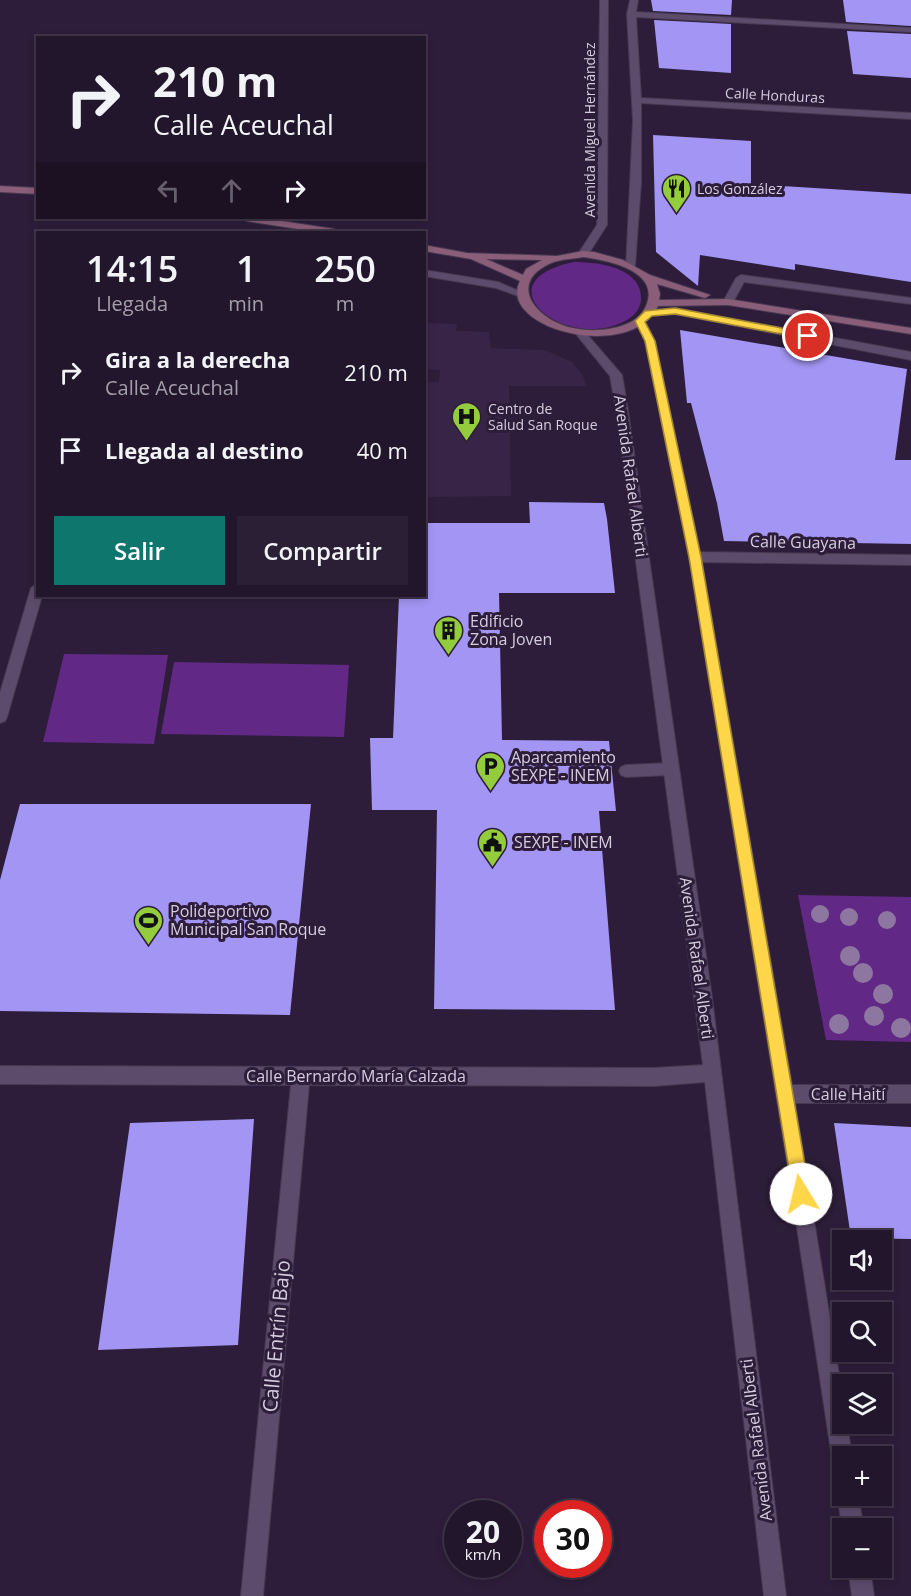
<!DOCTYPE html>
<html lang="es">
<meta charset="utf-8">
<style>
body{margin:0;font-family:"Open Sans",sans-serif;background:#2a1f34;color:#f1f3f6;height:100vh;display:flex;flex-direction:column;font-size:22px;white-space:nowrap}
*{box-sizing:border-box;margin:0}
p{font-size:20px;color:#a29fa9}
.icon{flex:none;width:33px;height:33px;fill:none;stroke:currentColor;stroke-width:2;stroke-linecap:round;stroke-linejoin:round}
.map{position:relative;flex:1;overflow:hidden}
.drawer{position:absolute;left:36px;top:231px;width:390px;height:366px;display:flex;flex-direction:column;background:#22162c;border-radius:0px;box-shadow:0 3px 9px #0003,0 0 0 2px #3f3548}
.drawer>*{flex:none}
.top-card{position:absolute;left:36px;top:36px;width:390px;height:183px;border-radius:0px;box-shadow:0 3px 9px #0003,0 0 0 2px #3f3548;background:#22162c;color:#f1f3f6;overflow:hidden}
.fabs{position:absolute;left:832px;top:1230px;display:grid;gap:12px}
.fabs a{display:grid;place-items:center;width:60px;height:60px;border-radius:0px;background:#22162c;box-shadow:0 3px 9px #0003,0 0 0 2px #3f3548;font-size:30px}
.speed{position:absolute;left:444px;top:1500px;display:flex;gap:12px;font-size:30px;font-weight:700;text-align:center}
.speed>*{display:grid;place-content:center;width:78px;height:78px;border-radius:50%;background:#22162c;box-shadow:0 3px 9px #0003,0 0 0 2px #3f3548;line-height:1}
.speed small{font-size:15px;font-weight:400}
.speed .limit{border:9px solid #d22;background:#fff;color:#111}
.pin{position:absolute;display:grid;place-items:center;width:51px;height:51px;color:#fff;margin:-26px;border:3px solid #fff;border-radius:50%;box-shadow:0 2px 6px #0007}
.me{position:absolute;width:66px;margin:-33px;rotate:351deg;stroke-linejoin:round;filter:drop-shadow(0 0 4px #0008)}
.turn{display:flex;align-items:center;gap:21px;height:126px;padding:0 18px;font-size:27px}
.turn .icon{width:78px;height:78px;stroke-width:2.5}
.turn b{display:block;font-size:42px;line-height:51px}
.lanes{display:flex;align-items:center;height:57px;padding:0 18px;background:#0003;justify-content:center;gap:30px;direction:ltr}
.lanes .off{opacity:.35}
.eta{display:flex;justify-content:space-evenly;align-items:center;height:102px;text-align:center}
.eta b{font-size:36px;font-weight:600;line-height:42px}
.action{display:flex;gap:12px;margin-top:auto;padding:12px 18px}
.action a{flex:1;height:69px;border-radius:0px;background:#0f766e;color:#fff;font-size:24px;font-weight:600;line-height:69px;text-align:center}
.action a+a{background:#2a1f34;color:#f1f3f6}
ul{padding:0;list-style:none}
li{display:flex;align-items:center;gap:18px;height:78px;padding:0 18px}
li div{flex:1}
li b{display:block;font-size:22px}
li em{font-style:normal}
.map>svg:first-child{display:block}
</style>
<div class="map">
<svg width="911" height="1596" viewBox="0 0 911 1596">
<rect width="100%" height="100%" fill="#2d1d3a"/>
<path fill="#382447" d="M425 323 457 324 456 331 489 332 491 348 545 350 572 362 583 376 586 386H509L511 496 425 497V382H439L440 370 425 369Z"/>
<path fill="#612985" d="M574 262C597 262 643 267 641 300 640 311 631 319 621 323 561 350 481 281 574 262Z
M64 654 168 655 154 744 43 742Z
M174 662 349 665 344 737 161 734Z
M798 895 911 897V1042L826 1040Z"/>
<path fill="#a295f3" d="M651 0H732L731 15 653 11Z
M843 0H911V26L846 22Z
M654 20 731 24V73L659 68Z
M847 31 911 34V78L853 74Z
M653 135 751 141V184L911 194V282L795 264V270L700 255 698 286 656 252Z
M680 330 907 369 895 460H911V544L724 541 717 503 691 403H687Z
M529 502 604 503 607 519 615 593H499L502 740 609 741 616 811H599L615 1010 434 1009 437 810H372L370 738H393L399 596H424V523H530Z
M20 804H311L290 1015 0 1011V880Z
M254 1119 238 1345 98 1350 130 1123Z
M834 1123 911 1127V1239L851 1238Z"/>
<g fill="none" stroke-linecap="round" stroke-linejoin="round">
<defs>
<path id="lane" d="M741 275 911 298V304L744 282 732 304H724L723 302 736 278Z
M670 763 675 765 677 769 675 773 670 775 626 777 621 775 619 771 621 767 626 765Z"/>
<path id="street" d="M600 0H608L607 225 587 256 583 257 578 254 597 225Z
M630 0H638L636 12 911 28V32L636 17 641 98 911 113V119L641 103V183L635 266 626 268 633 121 627 14Z
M424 270 498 282 526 294 521 297 496 288 424 276Z
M675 308 911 352V360L675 314 649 316 644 313 649 310Z
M640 318 645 321 655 341 700 552 911 555V565L702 562 792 1085H911V1103H795L843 1399V1424H847L852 1456H843V1474L836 1471 833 1464 785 1149 689 557 645 341 635 321Z
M581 331 585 332 622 375 627 404 712 998 786 1596H764L705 1082 654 1086 309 1085 263 1596H241L291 1085 0 1084V1066L654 1068 703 1065 615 404 610 376 576 334Z
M38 583V596H42L7 717 5 721 0 723V693L31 588Z
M843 1488V1496H858L864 1528 843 1530 837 1496Z
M848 1568H870L874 1596H852Z"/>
<path id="secondary" d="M0 186 38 188V194L0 192Z
M241 218H262L334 229 339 232H318L246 221Z
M424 245 467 253 557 256 583 251 594 252 623 260 650 275 710 295 705 298 657 284 660 294 659 300 728 299 911 328V334L728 305 658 306C630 364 496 328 520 281L471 259 424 251ZM583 257C605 260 655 269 648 300 645 313 636 321 624 325 606 332 578 332 560 324 529 311 512 280 551 263 561 259 573 259 583 257ZM486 259 542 260 526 269 523 275Z"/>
</defs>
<use href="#lane" stroke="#473952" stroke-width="2"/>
<use href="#street" stroke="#473952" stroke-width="2"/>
<use href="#secondary" stroke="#473952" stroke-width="2"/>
<use href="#lane" fill="#5d4b6b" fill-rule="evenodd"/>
<use href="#street" fill="#5d4b6b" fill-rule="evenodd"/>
<use href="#secondary" fill="#8a5d79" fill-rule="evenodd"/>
</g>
<g fill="#8d76a0">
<circle cx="820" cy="914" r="9"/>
<circle cx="849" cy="917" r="9"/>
<circle cx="887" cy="920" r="9"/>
<circle cx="850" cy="956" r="10"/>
<circle cx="863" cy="973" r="10"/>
<circle cx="883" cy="994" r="10"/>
<circle cx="874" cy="1016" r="10"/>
<circle cx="839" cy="1024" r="10"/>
<circle cx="901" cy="1028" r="10"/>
</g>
<path fill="#ffd54a" stroke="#a68a30" stroke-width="1.5" d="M675 308 808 333 813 336 808 339 675 314 652 316 645 322 655 341 701 557 810 1194 807 1200 801 1203 795 1200 793 1194 689 557 645 341 635 321 645 311Z"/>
<defs>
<symbol id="restaurant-pin" viewBox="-11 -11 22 30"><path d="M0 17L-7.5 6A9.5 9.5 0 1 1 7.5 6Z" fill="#93cc3d" stroke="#2d1d3a"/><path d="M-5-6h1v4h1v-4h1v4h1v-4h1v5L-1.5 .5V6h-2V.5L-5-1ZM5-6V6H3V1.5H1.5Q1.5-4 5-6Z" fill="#111"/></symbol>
<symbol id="hospital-pin" viewBox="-11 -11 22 30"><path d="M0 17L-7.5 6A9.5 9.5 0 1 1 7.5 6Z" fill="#93cc3d" stroke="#2d1d3a"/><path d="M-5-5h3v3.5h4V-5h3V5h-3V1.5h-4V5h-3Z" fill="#111"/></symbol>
<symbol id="building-pin" viewBox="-11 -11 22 30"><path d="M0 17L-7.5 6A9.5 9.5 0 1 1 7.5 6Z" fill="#93cc3d" stroke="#2d1d3a"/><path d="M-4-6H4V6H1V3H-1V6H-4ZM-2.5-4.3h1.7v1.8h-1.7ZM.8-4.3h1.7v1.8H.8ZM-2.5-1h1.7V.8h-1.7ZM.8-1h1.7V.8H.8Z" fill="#111"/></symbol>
<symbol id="parking-pin" viewBox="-11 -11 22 30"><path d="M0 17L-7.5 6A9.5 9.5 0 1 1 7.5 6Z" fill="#93cc3d" stroke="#2d1d3a"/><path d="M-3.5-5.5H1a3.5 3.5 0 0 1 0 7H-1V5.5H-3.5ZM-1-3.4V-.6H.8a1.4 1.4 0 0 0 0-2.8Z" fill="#111"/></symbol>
<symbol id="civic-pin" viewBox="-11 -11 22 30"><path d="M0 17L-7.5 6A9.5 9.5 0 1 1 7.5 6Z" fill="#93cc3d" stroke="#2d1d3a"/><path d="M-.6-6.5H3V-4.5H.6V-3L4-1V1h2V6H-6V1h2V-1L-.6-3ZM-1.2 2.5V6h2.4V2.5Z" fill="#111"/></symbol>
<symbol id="stadium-pin" viewBox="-11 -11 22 30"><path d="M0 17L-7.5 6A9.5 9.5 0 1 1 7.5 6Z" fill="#93cc3d" stroke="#2d1d3a"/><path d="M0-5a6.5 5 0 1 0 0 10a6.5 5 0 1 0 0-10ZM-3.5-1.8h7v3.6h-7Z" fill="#111"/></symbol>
</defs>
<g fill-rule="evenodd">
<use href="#restaurant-pin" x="660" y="172" width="33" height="45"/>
<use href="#hospital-pin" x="450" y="400" width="33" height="45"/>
<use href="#building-pin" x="432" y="614" width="33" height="45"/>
<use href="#parking-pin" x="474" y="750" width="33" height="45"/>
<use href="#civic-pin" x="476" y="826" width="33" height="45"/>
<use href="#stadium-pin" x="132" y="904" width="33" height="45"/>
</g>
<g text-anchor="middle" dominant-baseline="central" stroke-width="6" stroke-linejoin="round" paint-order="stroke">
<g font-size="14" fill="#d6ccdf" stroke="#2d1d3a">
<text transform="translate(775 95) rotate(3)">Calle Honduras</text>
<text transform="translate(589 130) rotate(-90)">Avenida Miguel Hernández</text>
</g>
<g font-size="14" fill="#d6ccdf" stroke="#2d1d3a" text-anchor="start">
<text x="697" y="188">Los González</text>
<text x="488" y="408">Centro de<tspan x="488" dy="16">Salud San Roque</tspan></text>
</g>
<g font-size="16" fill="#d6ccdf" stroke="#2d1d3a">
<text transform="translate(631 476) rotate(82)">Avenida Rafael Alberti</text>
<text transform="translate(803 542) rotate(1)">Calle Guayana</text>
<text transform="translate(697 958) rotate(82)">Avenida Rafael Alberti</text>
<text x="356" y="1076">Calle Bernardo María Calzada</text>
<text x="848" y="1094">Calle Haití</text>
<text transform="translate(756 1440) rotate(-97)">Avenida Rafael Alberti</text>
</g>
<g font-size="16" fill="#d6ccdf" stroke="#2d1d3a" text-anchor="start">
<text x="470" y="621">Edificio<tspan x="470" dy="18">Zona Joven</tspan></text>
<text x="511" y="757">Aparcamiento<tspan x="511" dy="18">SEXPE - INEM</tspan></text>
<text x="514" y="842">SEXPE - INEM</text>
<text x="170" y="911">Polideportivo<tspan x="170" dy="18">Municipal San Roque</tspan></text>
</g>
<g font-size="20" fill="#d6ccdf" stroke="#2d1d3a">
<text transform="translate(276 1336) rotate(-85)">Calle Entrín Bajo</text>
</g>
</g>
</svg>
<div class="fabs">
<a><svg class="icon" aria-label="sound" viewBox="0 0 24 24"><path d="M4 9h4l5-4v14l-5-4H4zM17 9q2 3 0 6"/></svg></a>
<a><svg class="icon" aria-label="search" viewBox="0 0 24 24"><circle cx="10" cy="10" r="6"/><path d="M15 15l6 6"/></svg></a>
<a><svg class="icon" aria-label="layers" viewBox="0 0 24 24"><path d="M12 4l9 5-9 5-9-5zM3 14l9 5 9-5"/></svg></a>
<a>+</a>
<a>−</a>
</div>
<div class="speed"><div>20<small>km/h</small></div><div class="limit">30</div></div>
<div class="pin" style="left:808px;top:336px;background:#d93025"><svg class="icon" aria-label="arrive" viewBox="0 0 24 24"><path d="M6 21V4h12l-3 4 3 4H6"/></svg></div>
<svg class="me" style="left:801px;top:1194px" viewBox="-20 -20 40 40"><circle r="19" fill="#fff"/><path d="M0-13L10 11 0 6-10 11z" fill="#ffd54a"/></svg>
<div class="top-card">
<div class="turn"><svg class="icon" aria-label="right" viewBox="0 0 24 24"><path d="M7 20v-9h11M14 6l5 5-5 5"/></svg><div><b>210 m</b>Calle Aceuchal</div></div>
<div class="lanes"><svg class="icon off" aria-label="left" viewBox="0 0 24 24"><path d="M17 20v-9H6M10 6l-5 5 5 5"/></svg><svg class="icon off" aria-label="ahead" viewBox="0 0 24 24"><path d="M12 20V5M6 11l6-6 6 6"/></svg><svg class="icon" aria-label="right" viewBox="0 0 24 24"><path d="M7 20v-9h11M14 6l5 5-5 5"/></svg></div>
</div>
<section class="drawer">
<div class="eta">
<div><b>14:15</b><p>Llegada</p></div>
<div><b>1</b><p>min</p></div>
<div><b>250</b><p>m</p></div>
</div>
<ul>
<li><svg class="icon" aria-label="right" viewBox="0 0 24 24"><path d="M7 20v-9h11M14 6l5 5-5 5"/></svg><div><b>Gira a la derecha</b><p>Calle Aceuchal</p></div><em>210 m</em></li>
<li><svg class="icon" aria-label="arrive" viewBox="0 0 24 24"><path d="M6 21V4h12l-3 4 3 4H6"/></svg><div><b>Llegada al destino</b></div><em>40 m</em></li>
</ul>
<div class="action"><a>Salir</a><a>Compartir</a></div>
</section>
</div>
